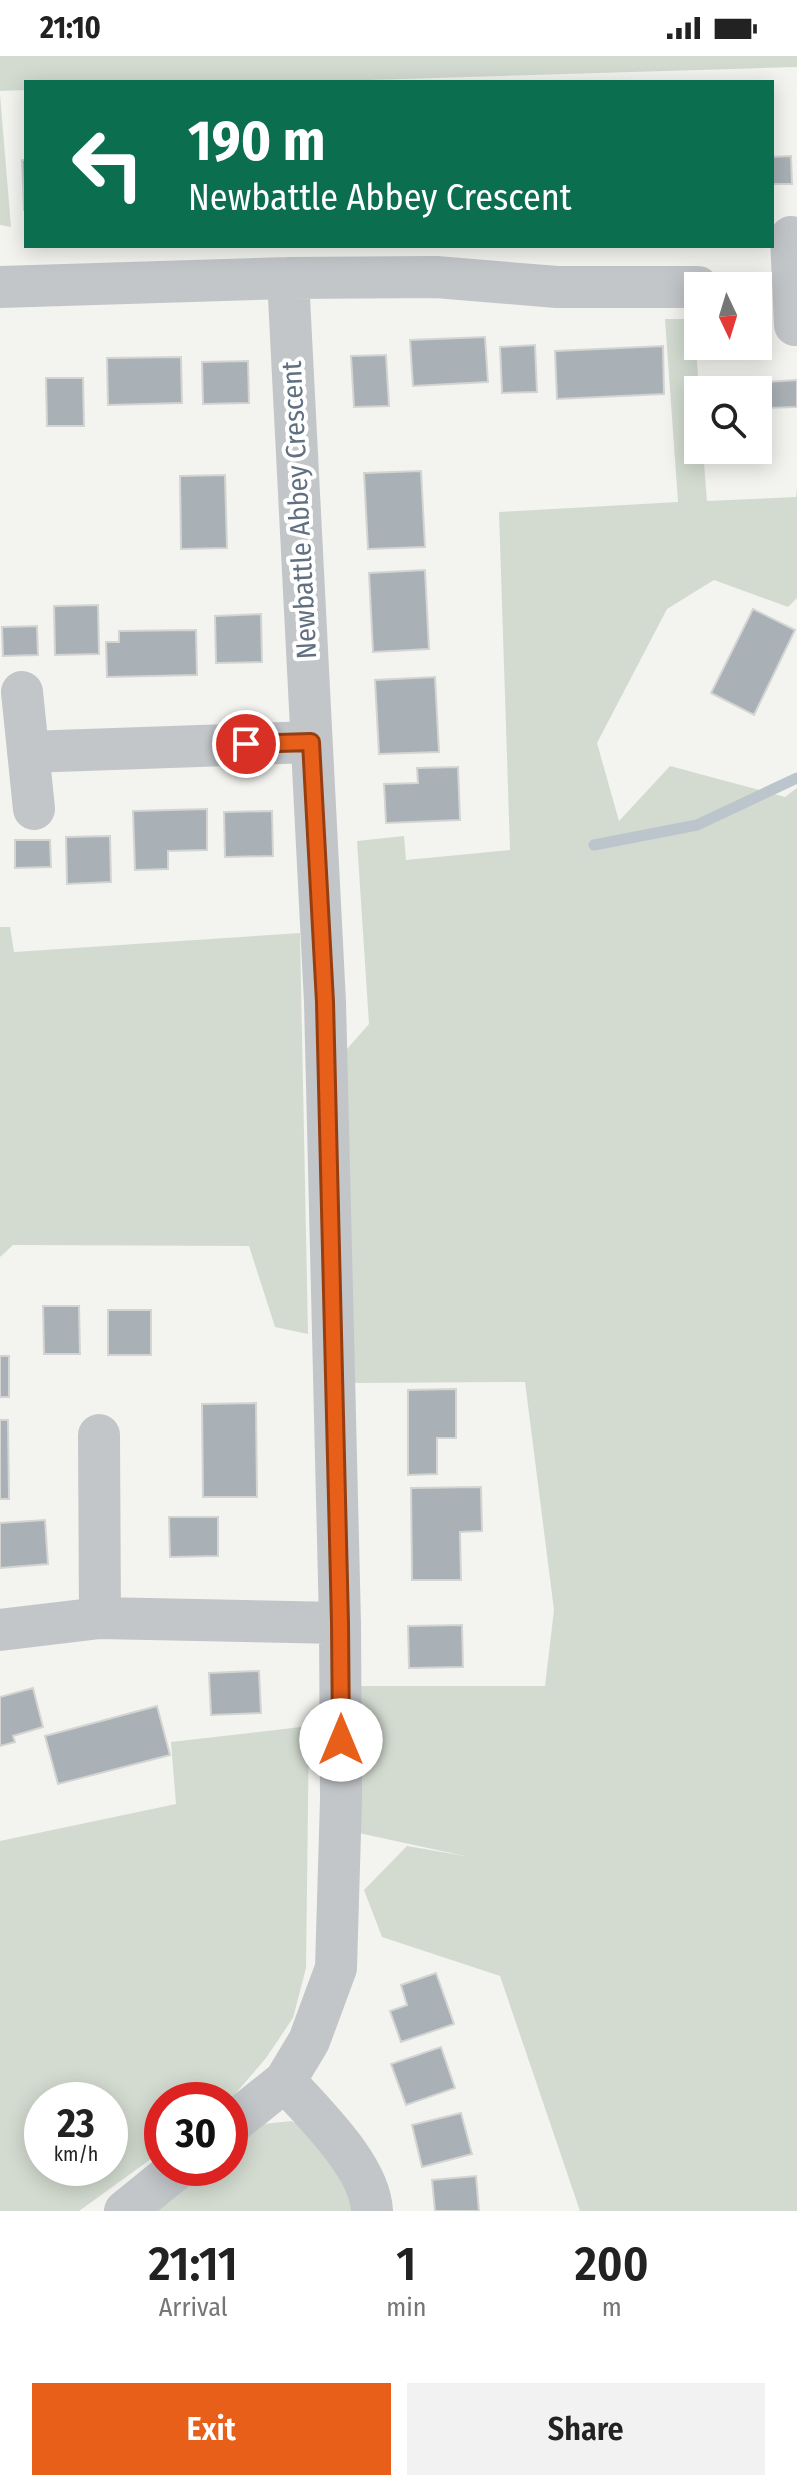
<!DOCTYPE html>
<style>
body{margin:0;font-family:"Fira Sans Condensed",sans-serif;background:#f2f2f2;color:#222;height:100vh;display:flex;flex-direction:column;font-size:30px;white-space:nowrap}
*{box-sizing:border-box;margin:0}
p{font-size:26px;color:#767676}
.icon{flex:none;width:44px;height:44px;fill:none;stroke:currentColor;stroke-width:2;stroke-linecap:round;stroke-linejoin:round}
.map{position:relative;height:2155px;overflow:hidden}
.panel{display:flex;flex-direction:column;background:#fff;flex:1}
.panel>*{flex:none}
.guide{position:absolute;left:24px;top:24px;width:750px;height:168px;border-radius:0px;box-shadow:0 4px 20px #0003;background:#0b6e4f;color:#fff;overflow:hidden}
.needle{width:52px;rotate:176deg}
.buttons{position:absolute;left:684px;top:216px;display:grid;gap:16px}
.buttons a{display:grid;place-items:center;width:88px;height:88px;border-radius:0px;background:#fff;box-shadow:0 4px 20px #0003;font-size:40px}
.speed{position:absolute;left:24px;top:2026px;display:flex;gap:16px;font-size:40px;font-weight:700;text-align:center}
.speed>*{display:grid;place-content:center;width:104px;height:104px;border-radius:50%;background:#fff;box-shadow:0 4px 20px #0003;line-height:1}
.speed small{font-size:20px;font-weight:400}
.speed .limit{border:12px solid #d22;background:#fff;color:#111}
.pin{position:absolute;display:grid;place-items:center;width:68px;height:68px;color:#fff;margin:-34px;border:4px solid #fff;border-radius:50%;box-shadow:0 2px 8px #0007}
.me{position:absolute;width:88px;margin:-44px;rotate:0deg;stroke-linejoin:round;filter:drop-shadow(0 0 6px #0008)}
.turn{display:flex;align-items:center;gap:28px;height:168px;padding:0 32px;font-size:36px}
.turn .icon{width:104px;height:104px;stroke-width:2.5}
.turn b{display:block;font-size:56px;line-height:68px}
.eta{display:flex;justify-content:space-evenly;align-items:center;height:136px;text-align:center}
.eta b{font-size:48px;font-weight:600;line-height:56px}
.button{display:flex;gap:16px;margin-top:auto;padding:16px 32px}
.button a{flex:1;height:92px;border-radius:0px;background:#e85f1a;color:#fff;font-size:32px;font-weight:600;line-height:92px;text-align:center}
.button a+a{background:#f2f2f2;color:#222}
.status{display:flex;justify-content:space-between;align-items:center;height:56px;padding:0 40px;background:#fff;direction:ltr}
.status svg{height:22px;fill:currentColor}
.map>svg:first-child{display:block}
</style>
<div class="status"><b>21:10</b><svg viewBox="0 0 49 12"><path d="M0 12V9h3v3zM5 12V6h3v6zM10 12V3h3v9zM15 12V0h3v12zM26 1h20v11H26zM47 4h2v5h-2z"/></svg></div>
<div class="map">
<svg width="797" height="2155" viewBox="0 0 797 2155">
<rect width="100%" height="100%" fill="#f3f4ef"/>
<path fill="#d3dbd0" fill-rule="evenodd" d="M0 0H797V11L304 26H26V34L0 35Z
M0 38 11 171 0 169Z
M665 263H694L699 334 698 394H703L707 445 796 441 797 432V542L788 551 714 524 667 553 597 687 619 765 670 710 785 741 797 732V2155H580L500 1920 382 1881 364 1834 407 1790 465 1800 354 1776 355 1630H545L554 1554 525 1326 353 1327 346 994 369 968 357 785 404 780 406 804 510 794 499 456 678 446Z
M0 871H10L14 896 300 877 308 1278 275 1271 249 1190 13 1189 0 1201Z
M309 1670 306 1912 293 1962 266 2002 230 2044H162V2095L79 2155H0V1785L176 1748 171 1686ZM42 2044H110V2112H42Z
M291 2065 318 2078 355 2155H145L203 2112H230V2092L264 2068Z"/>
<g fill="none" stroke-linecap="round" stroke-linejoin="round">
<path stroke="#bbc5cb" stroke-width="11" d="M594 789 697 769 797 722"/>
</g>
<path fill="#a9b0b6" stroke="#d4d5d2" stroke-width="2" d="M791 100 792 128H772V101Z
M22 104H26V154H24Z
M485 281 488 326 413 330 410 284Z
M535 289 537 336 502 337 500 291Z
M663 290 664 338 557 343 555 295Z
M386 299 389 350 354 351 351 300Z
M181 301 182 347 108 349 107 302Z
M248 305 249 347 203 348 202 306Z
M46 322H83L84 370H47Z
M797 324V351L767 352 766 326Z
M757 325 758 334H716V327Z
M421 415 425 491 368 493 364 417Z
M225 419 227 492 181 493 180 420Z
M425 514 429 593 373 596 369 517Z
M98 549 99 598 55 599 54 550Z
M753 553 795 574 754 659 711 637Z
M261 558 262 606 216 607 215 560Z
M37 570 38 599 3 600 2 571Z
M196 574 197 619 107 621 106 586H119V575Z
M435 621 439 696 379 698 375 624Z
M458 711 460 764 386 767 384 728 418 727 417 712Z
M207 753V794L168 795V813L135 814 133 755Z
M272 755 273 800 225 801 224 756Z
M110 780 111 826 67 828 66 781Z
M15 784H50L51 811 15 812Z
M43 1250H79L80 1298H44Z
M108 1254H151V1299H108Z
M0 1300H9V1341H0Z
M456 1333V1382H437V1418L408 1419V1334Z
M256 1347 257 1441H203L202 1348Z
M0 1364H8L9 1443H0Z
M481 1431 482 1475 460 1476 461 1524H412L411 1432Z
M169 1461H218V1500L170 1501Z
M45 1464 48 1508 0 1512V1467Z
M462 1569 463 1611 409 1612 408 1570Z
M259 1615 261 1657 211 1659 209 1617Z
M33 1632 43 1671 13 1680 15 1686 0 1690V1641Z
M157 1650 170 1699 58 1728 45 1680Z
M436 1917 454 1968 401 1986 390 1955 407 1949 401 1929Z
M441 1991 455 2032 406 2049 391 2008Z
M461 2057 472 2098 422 2111 412 2069Z
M476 2120 479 2155H435L432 2124Z"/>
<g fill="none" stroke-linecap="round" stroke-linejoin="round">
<path stroke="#c3c6c9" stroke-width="42" d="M791 181 795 269
M0 231 288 222 436 221 557 231H698
M22 636 34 753
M28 696 311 686
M99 1379 100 1562
M0 1574 100 1562 340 1567
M285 2025C314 2058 370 2110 372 2155
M230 2069 285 2025 309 1985 336 1912 341 1743 340 1567 325 946 288 222
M125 2155 178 2112"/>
</g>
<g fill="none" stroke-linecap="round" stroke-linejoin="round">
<defs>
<path id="route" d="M246 688 311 686 325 946 340 1567 341 1684"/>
</defs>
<use href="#route" stroke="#973e11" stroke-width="20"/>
<use href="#route" stroke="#e85f1a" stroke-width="14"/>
</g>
<g text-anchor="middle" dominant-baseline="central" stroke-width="8" stroke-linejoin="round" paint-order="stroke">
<g font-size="28" fill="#617081" stroke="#fff">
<text transform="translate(299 454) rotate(-93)">Newbattle Abbey Crescent</text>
</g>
</g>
</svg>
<div class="buttons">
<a><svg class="needle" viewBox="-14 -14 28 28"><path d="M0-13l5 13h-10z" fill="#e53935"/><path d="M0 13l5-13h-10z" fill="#767676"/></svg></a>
<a><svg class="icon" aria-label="search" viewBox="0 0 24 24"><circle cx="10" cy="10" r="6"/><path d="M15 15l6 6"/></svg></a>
</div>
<div class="speed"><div>23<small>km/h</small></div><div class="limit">30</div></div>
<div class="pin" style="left:246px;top:688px;background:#d93025"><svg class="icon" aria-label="arrive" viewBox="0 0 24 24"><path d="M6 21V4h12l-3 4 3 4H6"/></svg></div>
<svg class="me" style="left:341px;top:1684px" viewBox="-20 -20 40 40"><circle r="19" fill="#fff"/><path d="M0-13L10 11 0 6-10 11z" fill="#e85f1a"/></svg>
<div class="guide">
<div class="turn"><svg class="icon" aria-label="left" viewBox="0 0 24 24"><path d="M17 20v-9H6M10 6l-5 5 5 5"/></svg><div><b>190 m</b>Newbattle Abbey Crescent</div></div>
</div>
</div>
<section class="panel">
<div class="eta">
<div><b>21:11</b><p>Arrival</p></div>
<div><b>1</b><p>min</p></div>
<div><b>200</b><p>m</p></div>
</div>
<div class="button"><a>Exit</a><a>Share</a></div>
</section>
